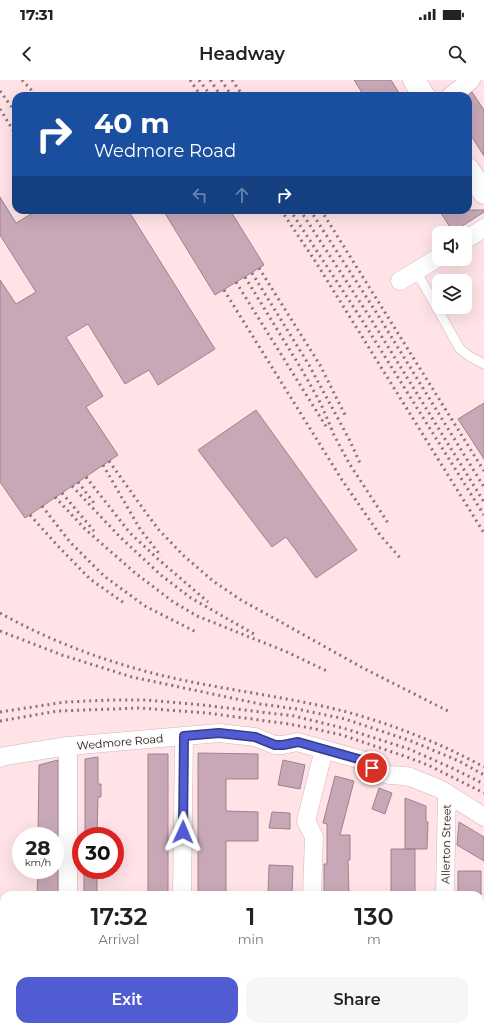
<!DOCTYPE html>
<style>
body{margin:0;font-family:Montserrat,sans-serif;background:#f6f6f6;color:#222;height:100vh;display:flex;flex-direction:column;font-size:15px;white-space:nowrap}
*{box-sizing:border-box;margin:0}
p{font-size:13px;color:#767676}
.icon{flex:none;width:22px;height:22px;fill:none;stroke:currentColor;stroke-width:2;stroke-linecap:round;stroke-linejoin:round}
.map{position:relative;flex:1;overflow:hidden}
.drawer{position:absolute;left:0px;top:811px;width:484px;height:140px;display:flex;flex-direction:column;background:#fff;border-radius:12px 12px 0 0;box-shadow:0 4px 16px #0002}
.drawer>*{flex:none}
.hud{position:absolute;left:12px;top:12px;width:460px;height:122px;border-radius:12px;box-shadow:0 4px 16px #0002;background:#1a4fa0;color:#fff;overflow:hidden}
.tools{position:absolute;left:432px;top:146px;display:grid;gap:8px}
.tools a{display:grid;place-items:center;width:40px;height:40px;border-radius:8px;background:#fff;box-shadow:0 4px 16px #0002;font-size:20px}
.speed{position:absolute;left:12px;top:747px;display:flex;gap:8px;font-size:20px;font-weight:700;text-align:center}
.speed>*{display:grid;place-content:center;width:52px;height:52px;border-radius:50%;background:#fff;box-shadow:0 4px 16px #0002;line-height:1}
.speed small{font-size:10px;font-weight:400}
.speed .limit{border:6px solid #d22;background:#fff;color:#111}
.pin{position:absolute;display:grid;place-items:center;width:34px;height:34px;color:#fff;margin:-17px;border:2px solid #fff;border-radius:50%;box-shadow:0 1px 4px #0007}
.me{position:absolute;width:44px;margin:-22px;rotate:1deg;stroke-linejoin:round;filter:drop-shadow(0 0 3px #0008)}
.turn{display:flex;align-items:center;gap:14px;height:84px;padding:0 16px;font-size:18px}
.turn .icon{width:52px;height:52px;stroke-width:2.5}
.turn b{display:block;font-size:28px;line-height:34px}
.lanes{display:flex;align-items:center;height:38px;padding:0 16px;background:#0003;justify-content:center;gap:20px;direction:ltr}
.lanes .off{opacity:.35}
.eta{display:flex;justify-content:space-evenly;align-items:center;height:68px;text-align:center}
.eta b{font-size:24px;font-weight:600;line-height:28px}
.action{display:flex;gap:8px;margin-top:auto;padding:8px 16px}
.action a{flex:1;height:46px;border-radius:12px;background:#515cd3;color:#fff;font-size:16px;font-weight:600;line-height:46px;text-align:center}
.action a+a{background:#f6f6f6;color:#222}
.status{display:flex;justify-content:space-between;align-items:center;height:28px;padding:0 20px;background:#fff;direction:ltr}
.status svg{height:11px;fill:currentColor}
header{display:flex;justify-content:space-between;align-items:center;height:52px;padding:0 16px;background:#fff;font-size:18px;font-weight:600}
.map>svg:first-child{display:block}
</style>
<div class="status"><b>17:31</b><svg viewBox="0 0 49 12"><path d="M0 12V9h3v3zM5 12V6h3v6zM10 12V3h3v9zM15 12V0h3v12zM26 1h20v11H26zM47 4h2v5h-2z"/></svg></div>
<header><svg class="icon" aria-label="back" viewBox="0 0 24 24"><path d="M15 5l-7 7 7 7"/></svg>Headway<svg class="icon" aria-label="search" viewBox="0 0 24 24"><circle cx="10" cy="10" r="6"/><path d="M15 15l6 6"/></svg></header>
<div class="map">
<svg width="484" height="951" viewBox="0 0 484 951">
<rect width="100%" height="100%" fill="#ffe3e7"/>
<path fill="#c8a8b7" stroke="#9a848e" d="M354 0H391L401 16H364Z
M472 12 484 30V76L468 51V16Z
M0 117 16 143 38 130H128L215 269 158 305 149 290 125 304 88 244 66 257 103 316 86 327 118 375 25 438 0 402V200L16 224 36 212 0 155Z
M163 130H230L264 185 215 215Z
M439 130H484V132L453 152Z
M484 323V379L458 339Z
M256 330 357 470 316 498 286 457 272 467 198 370Z
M198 673 258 674V699H226V731L258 732V761H226V815H198Z
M148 674H168V815H148Z
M98 677V704H101V717H98L97 756H85V679Z
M58 680V756H38L39 685Z
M283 680 305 685 300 709 278 705Z
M335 696 354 701 340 755H350V780H348L349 815H324V784H327V744L323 743Z
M379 708 392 713 385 734 372 729Z
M405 718 426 726V742H428L427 769H405Z
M272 732 290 733V749L269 748Z
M459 742 484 757V781L457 765Z
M391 769H415V815H391Z
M269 785 293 786 292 815H268Z
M38 790H58V815H37Z
M84 790H97V815H84Z
M458 791H481V815H458Z"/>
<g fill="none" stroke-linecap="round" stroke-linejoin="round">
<defs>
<path id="service" d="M416 191 460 269 469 276 484 284"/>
<path id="minor" d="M451 16 471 0
M465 160 484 148
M400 201 439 177
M0 678 5 676 68 666 219 653 255 657 275 665H283L297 662 362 680 377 692 390 695 404 696 410 697 440 709 484 737
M68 815V666
M182 815 184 656
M312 815 314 757 306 741 322 677
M445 815 447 713
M67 951V947
M180 951V947
M308 951 309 947
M442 951V947"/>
<path id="tertiary" d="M414 0 424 16
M468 89 484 113"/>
</defs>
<use href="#service" stroke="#d0b6ba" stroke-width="10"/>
<use href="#minor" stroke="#d0b6ba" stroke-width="19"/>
<use href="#tertiary" stroke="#d0b6ba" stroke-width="23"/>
<use href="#service" stroke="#fff" stroke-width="9"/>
<use href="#minor" stroke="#fff" stroke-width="18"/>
<use href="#tertiary" stroke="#fff" stroke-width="22"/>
<path stroke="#877577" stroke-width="3" stroke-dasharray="2 4" stroke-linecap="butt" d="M22 0 36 15
M190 0 201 16
M199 0 211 16
M210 0 221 16
M221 0 232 16
M232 0 243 16
M0 11 16 33
M0 29 16 55
M281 130 317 184 484 453
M290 130 362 240 484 435
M300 130 369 236 484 422
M310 130 376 232 484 407
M321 130 484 391
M259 188 320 285 346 337
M252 193 309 285 349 359 360 383
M245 197 302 290 321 324 334 355 349 383 388 443
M236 202 327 348
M224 210 342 400 380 455 402 480
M109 381 144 430 159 450 183 475 213 501 241 520 279 541 363 588 450 632
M103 385 140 449 161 476
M86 397 130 453 158 479 208 522
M78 402 94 423
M72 406 120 457 162 496 191 518 254 554
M62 413 94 451
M55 417 85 449 134 492 172 521 197 536 287 572 329 592
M42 426 70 462 104 496 145 526 198 553
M30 435 57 465 90 499 124 523
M0 533C50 561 104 581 160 595 222 610 285 616 347 632 394 645 440 663 484 687
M0 551 62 575 132 597 260 624 297 629 345 639 411 661 459 681 484 695
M0 632 65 622 111 620H146L203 625 294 636 343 648 409 669 454 689 484 704
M0 641 58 631 140 628 207 633 289 644 315 649 342 655 404 676 428 685 484 713"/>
</g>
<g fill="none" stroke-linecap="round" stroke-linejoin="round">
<defs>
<path id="route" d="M183 752 184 656 219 653 255 657 275 665H283L298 662 362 680 372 688"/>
</defs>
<use href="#route" stroke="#353c89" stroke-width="10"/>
<use href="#route" stroke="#515cd3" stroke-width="7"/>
</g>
<g text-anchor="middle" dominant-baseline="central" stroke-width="3" stroke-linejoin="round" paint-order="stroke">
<g font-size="11" fill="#1b1213" stroke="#fcf7f7">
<text transform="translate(120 662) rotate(-5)">Wedmore Road</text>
<text transform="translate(446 764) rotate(-89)">Allerton Street</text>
</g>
</g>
</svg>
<div class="tools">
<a><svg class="icon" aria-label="sound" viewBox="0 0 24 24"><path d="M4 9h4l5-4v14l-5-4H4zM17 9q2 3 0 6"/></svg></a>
<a><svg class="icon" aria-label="layers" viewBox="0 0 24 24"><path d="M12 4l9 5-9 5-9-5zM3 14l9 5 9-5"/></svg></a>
</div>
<div class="speed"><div>28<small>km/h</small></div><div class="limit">30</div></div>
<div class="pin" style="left:372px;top:688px;background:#d93025"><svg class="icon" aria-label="arrive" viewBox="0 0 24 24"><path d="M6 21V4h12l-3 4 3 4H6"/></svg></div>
<svg class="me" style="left:183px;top:752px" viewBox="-20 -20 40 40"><path d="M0-17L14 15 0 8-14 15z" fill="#515cd3" stroke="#fff" stroke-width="4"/></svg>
<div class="hud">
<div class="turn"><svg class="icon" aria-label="right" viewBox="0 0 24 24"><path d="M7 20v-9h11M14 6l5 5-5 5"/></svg><div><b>40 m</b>Wedmore Road</div></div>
<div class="lanes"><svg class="icon off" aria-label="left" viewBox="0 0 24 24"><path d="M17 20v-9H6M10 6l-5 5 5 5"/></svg><svg class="icon off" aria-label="ahead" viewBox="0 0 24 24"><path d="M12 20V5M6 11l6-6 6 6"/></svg><svg class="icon" aria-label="right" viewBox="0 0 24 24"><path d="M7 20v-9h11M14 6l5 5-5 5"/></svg></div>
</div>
<section class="drawer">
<div class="eta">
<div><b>17:32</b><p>Arrival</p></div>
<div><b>1</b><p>min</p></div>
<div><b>130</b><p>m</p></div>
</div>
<div class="action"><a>Exit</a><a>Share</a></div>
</section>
</div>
